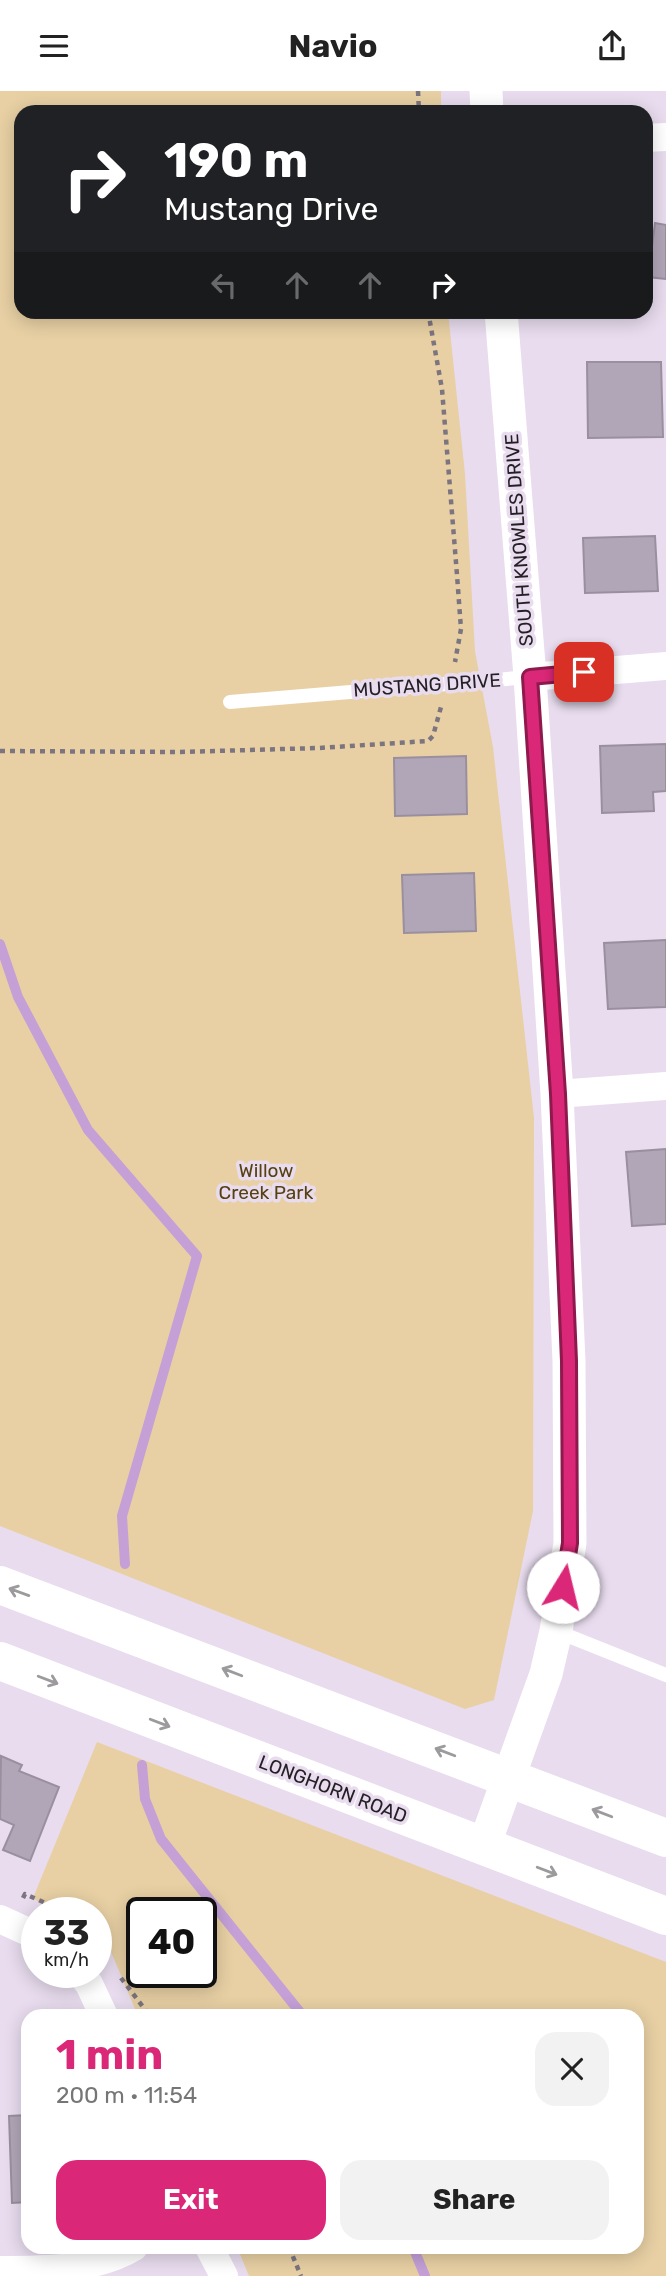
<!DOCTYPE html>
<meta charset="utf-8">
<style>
body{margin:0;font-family:Rubik,sans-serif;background:#f2f2f2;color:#222;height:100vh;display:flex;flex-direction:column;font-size:26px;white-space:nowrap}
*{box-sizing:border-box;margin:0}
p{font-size:23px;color:#767676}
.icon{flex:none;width:38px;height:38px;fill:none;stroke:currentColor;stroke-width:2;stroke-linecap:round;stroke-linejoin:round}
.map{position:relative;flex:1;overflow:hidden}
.panel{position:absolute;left:21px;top:1918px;width:623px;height:245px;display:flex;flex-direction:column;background:#fff;border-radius:21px;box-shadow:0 4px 18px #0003}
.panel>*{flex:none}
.guide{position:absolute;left:14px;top:14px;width:639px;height:214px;border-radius:21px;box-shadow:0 4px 18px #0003;background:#202124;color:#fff;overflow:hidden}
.speed{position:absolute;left:21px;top:1806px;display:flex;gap:14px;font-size:35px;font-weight:700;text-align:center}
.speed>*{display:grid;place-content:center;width:91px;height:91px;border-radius:50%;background:#fff;box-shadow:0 4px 18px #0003;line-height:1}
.speed small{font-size:18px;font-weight:400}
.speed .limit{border:4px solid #111;border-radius:10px;background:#fff;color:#111}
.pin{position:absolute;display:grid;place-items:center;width:60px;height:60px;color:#fff;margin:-30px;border-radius:14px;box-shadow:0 4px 10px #0006}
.me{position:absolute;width:77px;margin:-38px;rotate:9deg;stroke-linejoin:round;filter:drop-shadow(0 0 5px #0008)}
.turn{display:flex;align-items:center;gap:24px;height:147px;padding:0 35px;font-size:32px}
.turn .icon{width:91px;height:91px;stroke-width:2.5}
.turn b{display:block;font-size:49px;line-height:60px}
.lanes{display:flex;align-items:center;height:66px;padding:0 35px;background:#0003;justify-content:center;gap:35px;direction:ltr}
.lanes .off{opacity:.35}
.round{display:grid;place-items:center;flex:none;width:74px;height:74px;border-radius:21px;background:#f2f2f2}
.head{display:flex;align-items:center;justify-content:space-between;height:119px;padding:0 35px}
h1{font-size:42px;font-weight:700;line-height:52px;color:#db2777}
.primary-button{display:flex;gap:14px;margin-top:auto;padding:14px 35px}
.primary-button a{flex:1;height:80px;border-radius:21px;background:#db2777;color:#fff;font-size:28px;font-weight:700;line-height:80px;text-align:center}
.primary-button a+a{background:#f2f2f2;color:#222}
header{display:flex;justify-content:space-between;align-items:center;height:91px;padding:0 35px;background:#fff;font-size:32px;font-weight:700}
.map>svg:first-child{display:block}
</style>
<header><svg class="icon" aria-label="menu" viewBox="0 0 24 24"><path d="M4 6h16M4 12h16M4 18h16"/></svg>Navio<svg class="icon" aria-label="share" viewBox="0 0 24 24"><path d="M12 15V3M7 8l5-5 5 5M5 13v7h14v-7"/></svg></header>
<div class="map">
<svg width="666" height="2185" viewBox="0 0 666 2185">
<rect width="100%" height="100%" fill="#e8dcee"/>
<path fill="#e8d0a4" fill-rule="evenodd" d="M0 0H441V21H21V220L448 221 465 383 475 560 493 656 534 1027 533 1420 494 1609 465 1618 0 1435Z
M97 1651 666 1871V2185H249L237 2156H637V1925H138L109 1856 96 1848V1822H56L33 1807ZM142 1822H201V1881H142Z"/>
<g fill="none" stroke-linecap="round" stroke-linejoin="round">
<path stroke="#c4a0d7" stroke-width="10" d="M0 853 18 906 88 1039 197 1165 122 1425 125 1473
M142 1674 145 1708 161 1748 303 1925
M413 2156 425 2185"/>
</g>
<path fill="#b1a6b7" stroke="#9a8f9f" stroke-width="2" d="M655 132 666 134V188L648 186Z
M587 271H661L663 346 588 347Z
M655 445 658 500 585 502 583 447Z
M666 653V700L653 701 654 720 602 722 600 655Z
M466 665 467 723 395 725 394 667Z
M474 782 476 840 404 842 402 784Z
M666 849V916L608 918 604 852Z
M666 1058V1133L632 1135 626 1061Z
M1 1665 22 1674 19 1680 59 1696 30 1770 3 1759 14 1734 0 1728Z
M28 2024V2111L12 2112 9 2025Z"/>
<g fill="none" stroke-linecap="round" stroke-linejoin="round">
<path stroke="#7c7580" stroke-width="4.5" stroke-dasharray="5 5" stroke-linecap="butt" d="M418 0 419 21
M428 220 442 298 457 484 461 538 455 571
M0 660 180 661 319 657 428 650 433 645 441 616
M23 1807 25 1803 68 1822
M121 1887 150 1925
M289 2156 301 2185"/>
<path stroke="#fff" stroke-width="14" d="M230 611 530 586
M556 1540 666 1584"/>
<path stroke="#fff" stroke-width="28" d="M646 47 666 46
M530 586 666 575
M557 1003 666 995
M0 1828 37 1845
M79 1881 89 1893 104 1925
M209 2156 224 2185
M0 2179C44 2179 96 2179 134 2156"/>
<path stroke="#fff" stroke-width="33" d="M486 0 487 21
M484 1755 546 1583 556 1540 570 1452 569 1270 557 1003 530 586 501 220"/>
<path stroke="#fff" stroke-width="38" d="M0 1494 666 1747
M0 1570 666 1825"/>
</g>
<defs><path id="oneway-shaft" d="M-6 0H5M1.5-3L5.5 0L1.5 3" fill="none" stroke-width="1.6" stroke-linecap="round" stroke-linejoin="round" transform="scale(1.75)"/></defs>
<g stroke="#9c9a9d">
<use href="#oneway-shaft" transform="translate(19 1501) rotate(-160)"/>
<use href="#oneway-shaft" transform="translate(232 1581) rotate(-159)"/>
<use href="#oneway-shaft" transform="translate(48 1589) rotate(21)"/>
<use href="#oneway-shaft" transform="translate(160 1632) rotate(21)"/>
<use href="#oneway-shaft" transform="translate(445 1661) rotate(-159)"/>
<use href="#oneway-shaft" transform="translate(602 1722) rotate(-159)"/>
<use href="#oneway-shaft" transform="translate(547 1780) rotate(21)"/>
</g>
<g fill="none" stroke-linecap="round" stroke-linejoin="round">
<defs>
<path id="route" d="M563 1496 570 1452 569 1270 558 1003 530 586 584 581"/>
</defs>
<use href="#route" stroke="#8e194d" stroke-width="18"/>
<use href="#route" stroke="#db2777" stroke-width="12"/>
</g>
<g text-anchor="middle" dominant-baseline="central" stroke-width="7" stroke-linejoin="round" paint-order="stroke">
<g font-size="19" fill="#231f25" stroke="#e8dcee">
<text transform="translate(519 449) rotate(-94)">SOUTH KNOWLES DRIVE</text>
<text transform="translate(427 594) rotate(-4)">MUSTANG DRIVE</text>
<text transform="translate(333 1698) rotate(21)">LONGHORN ROAD</text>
</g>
<g font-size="19" fill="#574111" stroke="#e8dcee">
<text x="266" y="1079">Willow<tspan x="266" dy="22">Creek Park</tspan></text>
</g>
</g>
</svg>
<div class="speed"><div>33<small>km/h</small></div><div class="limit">40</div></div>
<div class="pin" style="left:584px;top:581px;background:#d93025"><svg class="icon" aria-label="arrive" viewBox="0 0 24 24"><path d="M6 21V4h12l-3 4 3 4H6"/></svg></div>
<svg class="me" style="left:563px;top:1496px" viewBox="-20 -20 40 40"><circle r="19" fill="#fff"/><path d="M0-13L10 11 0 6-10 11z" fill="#db2777"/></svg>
<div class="guide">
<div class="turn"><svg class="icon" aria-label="right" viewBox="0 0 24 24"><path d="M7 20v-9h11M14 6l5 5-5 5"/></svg><div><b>190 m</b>Mustang Drive</div></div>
<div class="lanes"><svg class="icon off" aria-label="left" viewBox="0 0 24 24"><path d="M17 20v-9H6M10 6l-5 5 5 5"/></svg><svg class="icon off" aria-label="ahead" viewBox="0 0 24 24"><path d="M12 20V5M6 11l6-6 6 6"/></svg><svg class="icon off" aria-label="ahead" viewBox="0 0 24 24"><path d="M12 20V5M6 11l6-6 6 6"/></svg><svg class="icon" aria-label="right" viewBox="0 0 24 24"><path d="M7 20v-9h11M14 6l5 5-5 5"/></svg></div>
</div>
<section class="panel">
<div class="head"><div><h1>1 min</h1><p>200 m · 11:54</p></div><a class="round"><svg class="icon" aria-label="close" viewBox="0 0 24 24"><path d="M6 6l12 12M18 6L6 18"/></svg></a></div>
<div class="primary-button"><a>Exit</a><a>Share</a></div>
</section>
</div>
